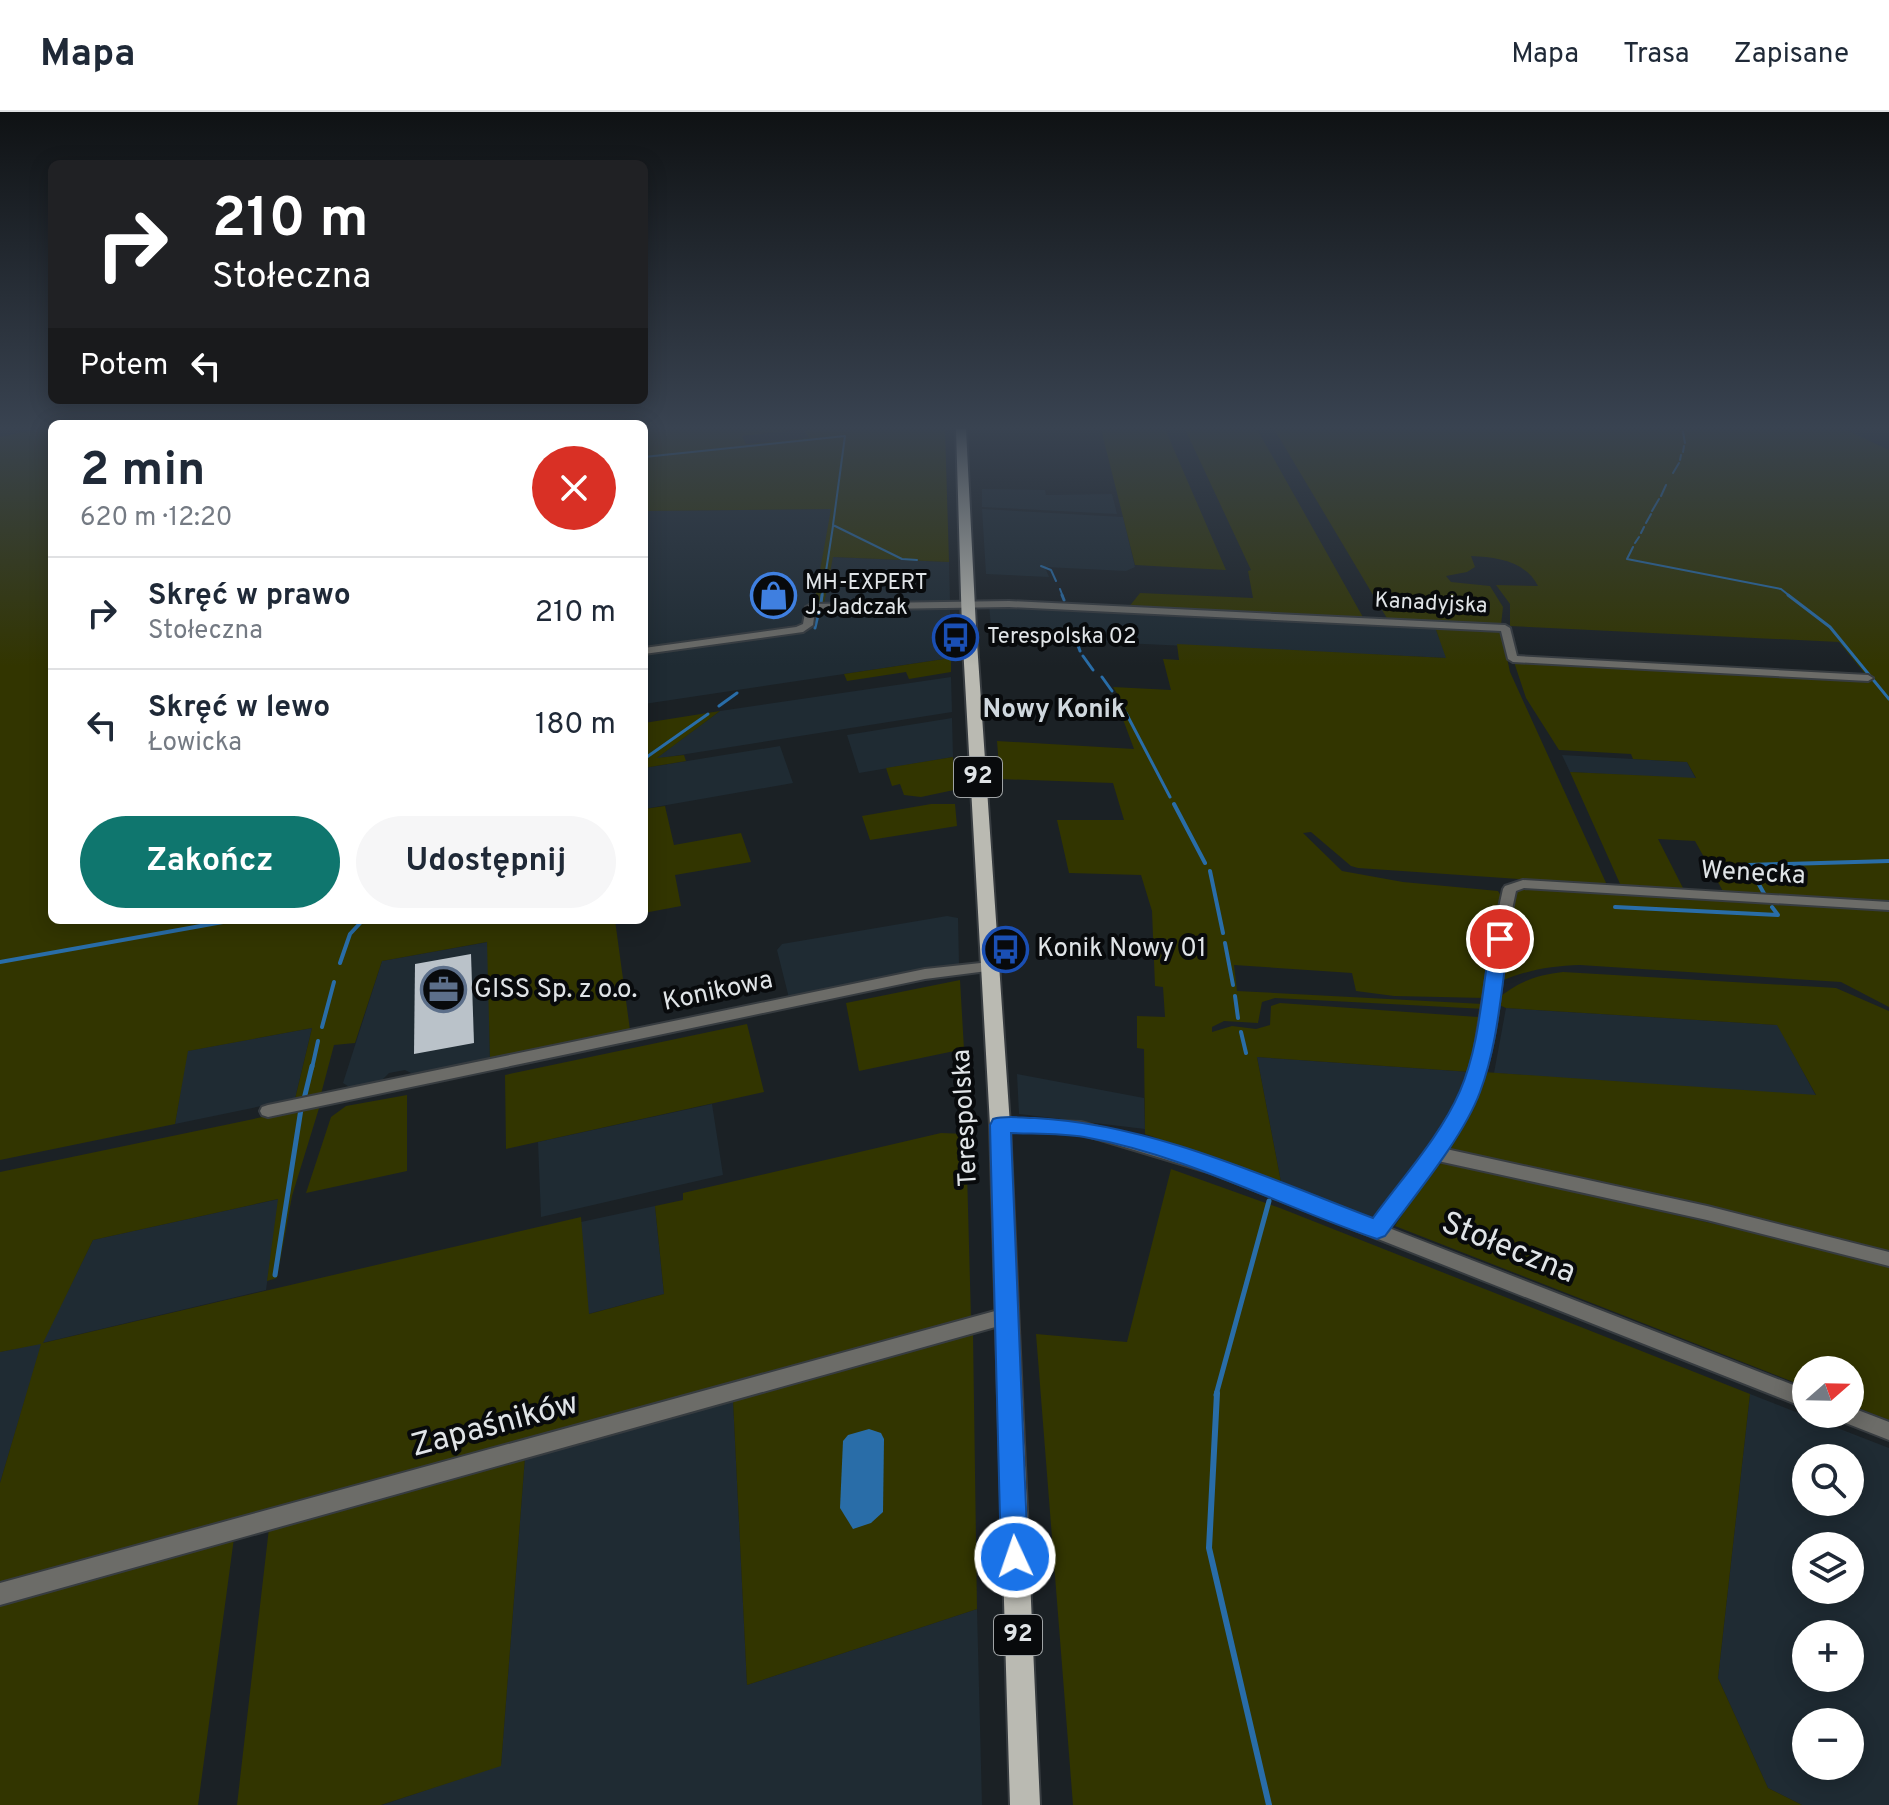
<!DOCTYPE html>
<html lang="pl">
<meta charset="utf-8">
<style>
body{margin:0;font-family:Overpass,sans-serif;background:#f6f6f7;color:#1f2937;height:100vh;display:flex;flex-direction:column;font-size:30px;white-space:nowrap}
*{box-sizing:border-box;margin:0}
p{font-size:26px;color:#747a83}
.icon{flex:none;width:44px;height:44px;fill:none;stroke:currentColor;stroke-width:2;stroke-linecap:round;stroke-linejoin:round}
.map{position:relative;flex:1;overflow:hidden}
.sheet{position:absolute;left:48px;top:308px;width:600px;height:504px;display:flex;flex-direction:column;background:#fff;border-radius:12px;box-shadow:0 4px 20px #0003}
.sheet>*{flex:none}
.guide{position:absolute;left:48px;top:48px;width:600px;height:244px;border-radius:12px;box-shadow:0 4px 20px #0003;background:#202124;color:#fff;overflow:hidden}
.needle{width:52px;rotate:70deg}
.controls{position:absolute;left:1792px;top:1244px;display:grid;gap:16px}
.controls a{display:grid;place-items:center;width:72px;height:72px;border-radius:50%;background:#fff;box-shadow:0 4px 20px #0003;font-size:40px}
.pin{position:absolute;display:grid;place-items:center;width:68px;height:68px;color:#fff;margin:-34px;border:4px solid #fff;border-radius:50%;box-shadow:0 2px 8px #0007}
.me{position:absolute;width:88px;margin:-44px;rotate:357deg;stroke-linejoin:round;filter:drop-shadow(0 0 6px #0008)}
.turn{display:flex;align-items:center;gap:28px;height:168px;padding:0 32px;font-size:36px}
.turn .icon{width:104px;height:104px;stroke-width:2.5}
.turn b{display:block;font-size:56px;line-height:68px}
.then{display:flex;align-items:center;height:76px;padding:0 32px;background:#0003;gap:16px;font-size:30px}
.round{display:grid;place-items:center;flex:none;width:84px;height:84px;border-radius:42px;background:#f6f6f7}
.summary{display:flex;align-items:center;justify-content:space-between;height:136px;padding:0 32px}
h1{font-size:48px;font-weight:700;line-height:60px}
.button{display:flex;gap:16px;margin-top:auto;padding:16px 32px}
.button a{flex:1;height:92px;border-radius:48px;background:#0f766e;color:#fff;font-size:32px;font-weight:700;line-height:92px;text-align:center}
.button a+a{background:#f6f6f7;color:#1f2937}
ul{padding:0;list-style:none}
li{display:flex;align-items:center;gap:24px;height:112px;padding:0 32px;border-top:2px solid #e0e1e3}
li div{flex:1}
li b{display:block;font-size:30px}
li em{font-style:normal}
header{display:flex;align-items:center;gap:48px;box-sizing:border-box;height:112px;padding:0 40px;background:#fff;border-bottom:2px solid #e0e1e3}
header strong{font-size:38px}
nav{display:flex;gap:44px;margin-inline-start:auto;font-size:28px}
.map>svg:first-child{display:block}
</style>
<header>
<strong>Mapa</strong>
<nav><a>Mapa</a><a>Trasa</a><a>Zapisane</a></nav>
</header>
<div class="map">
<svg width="1889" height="1693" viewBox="0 0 1889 1693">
<rect width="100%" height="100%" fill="#1b2125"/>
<path fill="#1f2b33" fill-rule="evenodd" d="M982 377 1045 378 1046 383 1112 382 1117 402 982 395Z
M832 397 814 492H807L802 512 644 537V399Z
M982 397 1123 405 1135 455 1126 459 1045 455 1049 465 986 462Z
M832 445 949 450 950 492H824Z
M989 493 1435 515 1447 546 992 525Z
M950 497 951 546 644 592V543L807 520 817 498Z
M951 565 952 600 655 647 720 599Z
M952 606 953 645 859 661 847 623Z
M780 634 793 671 644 697V656Z
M1562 643 1687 650 1696 667 1570 660Z
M947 804 958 806 959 852 789 886 777 838 782 832Z
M488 830 490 947 415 963 405 958 389 961 380 970 351 976 343 971 382 849Z
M1506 896 1778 913 1816 984 1494 961Z
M312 916 295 987 175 1012 187 939Z
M1257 945 1471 960 1429 1034 1379 1109 1281 1070Z
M1017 962 1144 986 1145 1017 1019 1002Z
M712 992 723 1063 541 1105 538 1030Z
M279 1087 266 1178 42 1231 0 1371V1240L42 1231 93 1128Z
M655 1094 664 1182 588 1202 581 1110Z
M1750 1282 1889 1336V1693H1802L1768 1676 1718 1566ZM1806 1346H1850V1390H1806ZM1806 1434H1850V1478H1806ZM1806 1522H1850V1566H1806ZM1806 1610H1850V1654H1806Z
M733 1288 747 1573 977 1497 982 1693H382L501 1653 525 1345Z"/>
<path fill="#323500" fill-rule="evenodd" d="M37 317H52V808H615L630 918 490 947 487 830 382 849 355 931 334 933 321 982 295 987 312 916 188 939 175 1012 0 1048V325Z
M644 317H945L949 450 833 445 824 492H814L831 397 644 399ZM804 317 809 326 746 332 742 324Z
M1101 317H1165L1226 458 1135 453Z
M1185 317H1257L1364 507 1128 496 1140 481 1253 486 1248 459 1251 458Z
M1274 317H1844L1889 338V791L1724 781 1695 729 1658 727 1684 778 1621 774 1570 660 1696 666 1687 650 1633 647 1631 642 1559 638 1526 586 1515 553V550L1870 568 1839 530 1510 514V492L1496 473 1538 474C1525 449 1497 445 1471 444L1475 455 1467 460 1446 464 1451 470 1490 474 1503 495 1501 513 1388 508Z
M1435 515 1501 518 1510 560 1607 773 1358 756 1351 754 1311 720 1303 721 1342 759 1403 770 1498 779 1503 787 1485 886 1394 884 1356 879 1352 861 1234 853 1237 879 1483 892 1485 897 1275 886 1262 890 1258 911 1224 909 1212 915V920L1232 914 1256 917 1270 913 1271 894 1280 891 1478 905 1482 909 1471 960 1257 945 1281 1070 1145 1022 1144 937 1137 936V904L1165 905 1163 875 1155 874 1152 799 1141 763 1069 761 1057 708H1124L1113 671 1000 667 997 629 1134 637 1118 594 1124 593 1113 575 1171 578 1163 547 1179 548 1177 532 1446 546Z
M951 546V560L909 567 906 560 847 569 844 562Z
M720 599 657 646 684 643 686 649 644 656V611Z
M953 645 954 678 921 685 904 683 900 672 892 674 886 656Z
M931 692H955L957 714 870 728 862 704Z
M665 694 674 733 741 721 751 750 675 763 681 794 644 801V697Z
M1525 774 1889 796V895L1841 870 1580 853C1551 854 1526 858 1499 870L1514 781Z
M1563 860 1836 876 1889 899V1143L1450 1042 1446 1035 1482 971 1484 960 1816 983 1777 913 1506 896 1497 892 1496 888C1517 870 1536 863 1563 860Z
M960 868 964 937 859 959 846 891Z
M747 912 764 980 506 1037 505 963Z
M407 983V1059L306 1081 331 1005 346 994Z
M320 993 292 1084 277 1166 267 1169 278 1087 93 1128 43 1231 581 1105 589 1202 664 1182 655 1094 683 1088V1081L941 1021 966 1022 971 1207 770 1259 0 1475V1371L41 1232 0 1240V1060Z
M1445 1050 1889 1152V1308L1850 1293V1258H1806V1275L1395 1114 1431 1057Z
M1171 1057 1280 1096 1750 1282 1718 1566 1768 1676 1802 1693H1073L1036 1222 1127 1230Z
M973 1222 977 1497 747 1573 733 1288Z
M525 1345 501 1654 381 1693H237L269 1416Z
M234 1426 198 1693H0V1490Z"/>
<path fill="#296da8" d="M869 1317 881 1321 884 1327 883 1400 871 1411 853 1417 840 1396 843 1329 848 1323Z"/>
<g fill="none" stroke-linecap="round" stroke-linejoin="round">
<path stroke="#296da8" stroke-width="2" d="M1683 320 1685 331
M1683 340 1684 334
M644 345 845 324 833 413 902 447 917 448
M1680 348 1681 343
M1673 361 1679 351
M1661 384 1666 373
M1652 399 1659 387
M1646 411 1651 402
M1641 421 1644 415
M1635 431 1639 425
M1633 435 1627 447 1781 477 1791 485
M1041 454 1051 458 1056 469
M1060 477 1063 485
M822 485 833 414"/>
<path stroke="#296da8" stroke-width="3" d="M1062 483 1064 488
M1788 483 1830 515 1889 587
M821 491 822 483
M815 516 819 499
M1076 528 1080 539
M1083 544 1093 558
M1102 565 1112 579
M1116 585 1124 597
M719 594 737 581
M1126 601 1170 685
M644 647 708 602"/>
<path stroke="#296da8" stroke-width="4" d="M1174 692 1205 751
M1210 759 1223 821
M1766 785 1748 753 1889 749
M1615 795 1778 803 1772 795
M1225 831 1233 873
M0 850 234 808
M340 851 350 822 363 808
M1235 884 1238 906
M322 915 334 870
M1241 920 1246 941
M312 956 318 929"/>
<path stroke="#296da8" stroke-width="5" d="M304 987 312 954
M275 1163 301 997
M1216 1283 1269 1089"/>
<path stroke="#296da8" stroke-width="6" d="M1217 1281 1209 1436 1269 1693"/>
</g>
<path fill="#bac2c9" d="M471 842 474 931 414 942 415 852Z"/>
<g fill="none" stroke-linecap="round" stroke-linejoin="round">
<defs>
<path id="minor" d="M1009 489 1505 513 1510 516 1517 544 1868 563 1873 566 1868 569 1513 550 1508 547 1501 519 1009 495 815 498 813 513 803 520 644 542V536L796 515 803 512 806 495 811 492Z
M1523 768 1889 790V798L1524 776 1516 779C1501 841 1503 907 1483 967 1474 992 1461 1015 1446 1037L1707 1094 1889 1140V1154L1707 1108 1438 1049 1389 1116 1806 1278V1296L1211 1061 1081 1022 1000 1019 994 1017 992 1013 994 1009 1000 1007 1081 1010 1221 1050 1373 1110 1429 1036 1461 984 1474 941 1493 823 1503 777 1505 774Z
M990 850 995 852 997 855 995 858 925 867 268 1005 262 1003 260 999 262 995 268 993 925 857Z
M1006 1196 1012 1198 1015 1204 1012 1210 1006 1212 0 1493V1471Z
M1850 1295 1889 1310V1328L1838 1308 1835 1302H1850Z"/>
<path id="major" d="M956 317H966L976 516 1010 1013 1040 1693H1010L990 1013 962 516Z"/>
</defs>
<use href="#minor" stroke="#373c40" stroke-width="4"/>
<use href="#major" stroke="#373c40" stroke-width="4"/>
<use href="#minor" fill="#6c6c68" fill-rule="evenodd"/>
<use href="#major" fill="#babab2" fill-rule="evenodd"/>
</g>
<linearGradient id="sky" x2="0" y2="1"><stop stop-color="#0f1214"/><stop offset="0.57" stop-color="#394351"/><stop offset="1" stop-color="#394351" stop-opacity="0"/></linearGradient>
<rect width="1889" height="554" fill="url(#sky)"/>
<path fill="#1a73e8" stroke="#114b97" stroke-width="2" d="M1500 821 1509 827C1501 877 1498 932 1480 980 1463 1026 1415 1083 1385 1124L1377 1127C1280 1094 1186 1043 1084 1025 1060 1021 1035 1022 1011 1021L1028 1445 1024 1455 1015 1459 1005 1455 1001 1445 990 1013 993 1007C1006 1003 1021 1006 1035 1006 1152 1012 1265 1065 1373 1106 1402 1066 1440 1025 1460 979 1480 933 1482 876 1491 827Z"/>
<defs>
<symbol id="shop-ring" viewBox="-11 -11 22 22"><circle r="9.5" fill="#080a0c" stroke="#3f7fe0" stroke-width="1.5"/><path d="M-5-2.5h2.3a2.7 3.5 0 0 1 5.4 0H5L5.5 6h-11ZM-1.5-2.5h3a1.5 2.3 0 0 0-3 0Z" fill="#3f7fe0"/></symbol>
<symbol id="bus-ring" viewBox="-11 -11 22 22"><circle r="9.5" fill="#080a0c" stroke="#1a4fb4" stroke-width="1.5"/><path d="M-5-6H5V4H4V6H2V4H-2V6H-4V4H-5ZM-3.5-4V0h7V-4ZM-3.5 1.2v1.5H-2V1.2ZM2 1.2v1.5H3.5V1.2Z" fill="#1a4fb4"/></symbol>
<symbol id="office-ring" viewBox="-11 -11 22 22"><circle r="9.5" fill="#080a0c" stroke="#5c6f8a" stroke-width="1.5"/><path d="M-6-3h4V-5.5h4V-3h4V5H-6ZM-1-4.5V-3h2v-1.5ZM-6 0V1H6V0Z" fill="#5c6f8a"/></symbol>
</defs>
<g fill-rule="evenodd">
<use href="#shop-ring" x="748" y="458" width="51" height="51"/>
<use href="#bus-ring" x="930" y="500" width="51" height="51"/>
<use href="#bus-ring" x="980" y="812" width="51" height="51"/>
<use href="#office-ring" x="418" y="852" width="51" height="51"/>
</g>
<g text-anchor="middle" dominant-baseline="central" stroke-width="8" stroke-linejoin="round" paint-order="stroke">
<g font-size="22" fill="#e0e4e7" stroke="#080a0c" text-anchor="start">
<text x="805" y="471">MH-EXPERT<tspan x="805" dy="25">J. Jadczak</tspan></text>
<text x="987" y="525">Terespolska 02</text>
</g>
<g font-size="22" fill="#e0e4e7" stroke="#080a0c">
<text transform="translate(1431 492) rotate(3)">Kanadyjska</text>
</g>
<g fill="#080a0c" stroke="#9fa3a5" stroke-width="2">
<rect x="954" y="645" width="48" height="40" rx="6"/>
<rect x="994" y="1503" width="48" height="40" rx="6"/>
</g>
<g font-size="24" font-weight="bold" fill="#e0e4e7">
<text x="978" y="665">92</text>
<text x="1018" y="1523">92</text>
</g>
<g font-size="26" font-weight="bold" fill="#cfd7dd" stroke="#080a0c">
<text x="1054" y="598">Nowy Konik</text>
</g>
<g font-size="26" fill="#e0e4e7" stroke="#080a0c">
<text transform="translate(1753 762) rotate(3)">Wenecka</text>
<text transform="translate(718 880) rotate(-12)">Konikowa</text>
<text transform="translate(966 1006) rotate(-93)">Terespolska</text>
</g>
<g font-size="26" fill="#e0e4e7" stroke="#080a0c" text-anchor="start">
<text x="1037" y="837">Konik Nowy 01</text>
<text x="474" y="878">GISS Sp. z o.o.</text>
</g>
<g font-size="32" fill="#e0e4e7" stroke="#080a0c">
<text transform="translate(1508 1137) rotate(22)">Stołeczna</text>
<text transform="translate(495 1314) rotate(-15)">Zapaśników</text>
</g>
</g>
</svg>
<div class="controls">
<a><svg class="needle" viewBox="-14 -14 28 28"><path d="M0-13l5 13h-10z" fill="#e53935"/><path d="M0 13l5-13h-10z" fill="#747a83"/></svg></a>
<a><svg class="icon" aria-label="search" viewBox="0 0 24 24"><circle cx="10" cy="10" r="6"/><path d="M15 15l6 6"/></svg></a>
<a><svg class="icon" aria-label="layers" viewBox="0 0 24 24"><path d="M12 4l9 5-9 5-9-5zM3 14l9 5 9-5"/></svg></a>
<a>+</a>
<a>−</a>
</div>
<div class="pin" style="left:1500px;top:827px;background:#d93025"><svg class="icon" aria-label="arrive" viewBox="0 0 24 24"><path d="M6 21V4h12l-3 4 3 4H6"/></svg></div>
<svg class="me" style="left:1015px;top:1445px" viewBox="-20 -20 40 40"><circle r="17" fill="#1a73e8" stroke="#fff" stroke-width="3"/><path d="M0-11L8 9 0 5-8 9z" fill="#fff"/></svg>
<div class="guide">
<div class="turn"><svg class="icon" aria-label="right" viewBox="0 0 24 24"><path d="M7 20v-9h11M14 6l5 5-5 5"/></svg><div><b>210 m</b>Stołeczna</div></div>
<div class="then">Potem<svg class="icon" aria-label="left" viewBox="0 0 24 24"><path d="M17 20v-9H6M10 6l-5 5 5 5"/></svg></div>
</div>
<section class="sheet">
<div class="summary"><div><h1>2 min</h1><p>620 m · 12:20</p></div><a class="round" style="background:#d93025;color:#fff"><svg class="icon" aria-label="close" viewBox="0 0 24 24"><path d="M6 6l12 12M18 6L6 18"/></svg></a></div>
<ul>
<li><svg class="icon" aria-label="right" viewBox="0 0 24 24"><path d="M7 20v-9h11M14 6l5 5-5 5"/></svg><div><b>Skręć w prawo</b><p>Stołeczna</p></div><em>210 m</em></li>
<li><svg class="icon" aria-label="left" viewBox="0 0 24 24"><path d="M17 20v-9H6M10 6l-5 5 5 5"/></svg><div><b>Skręć w lewo</b><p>Łowicka</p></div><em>180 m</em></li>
</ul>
<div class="button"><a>Zakończ</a><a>Udostępnij</a></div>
</section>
</div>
